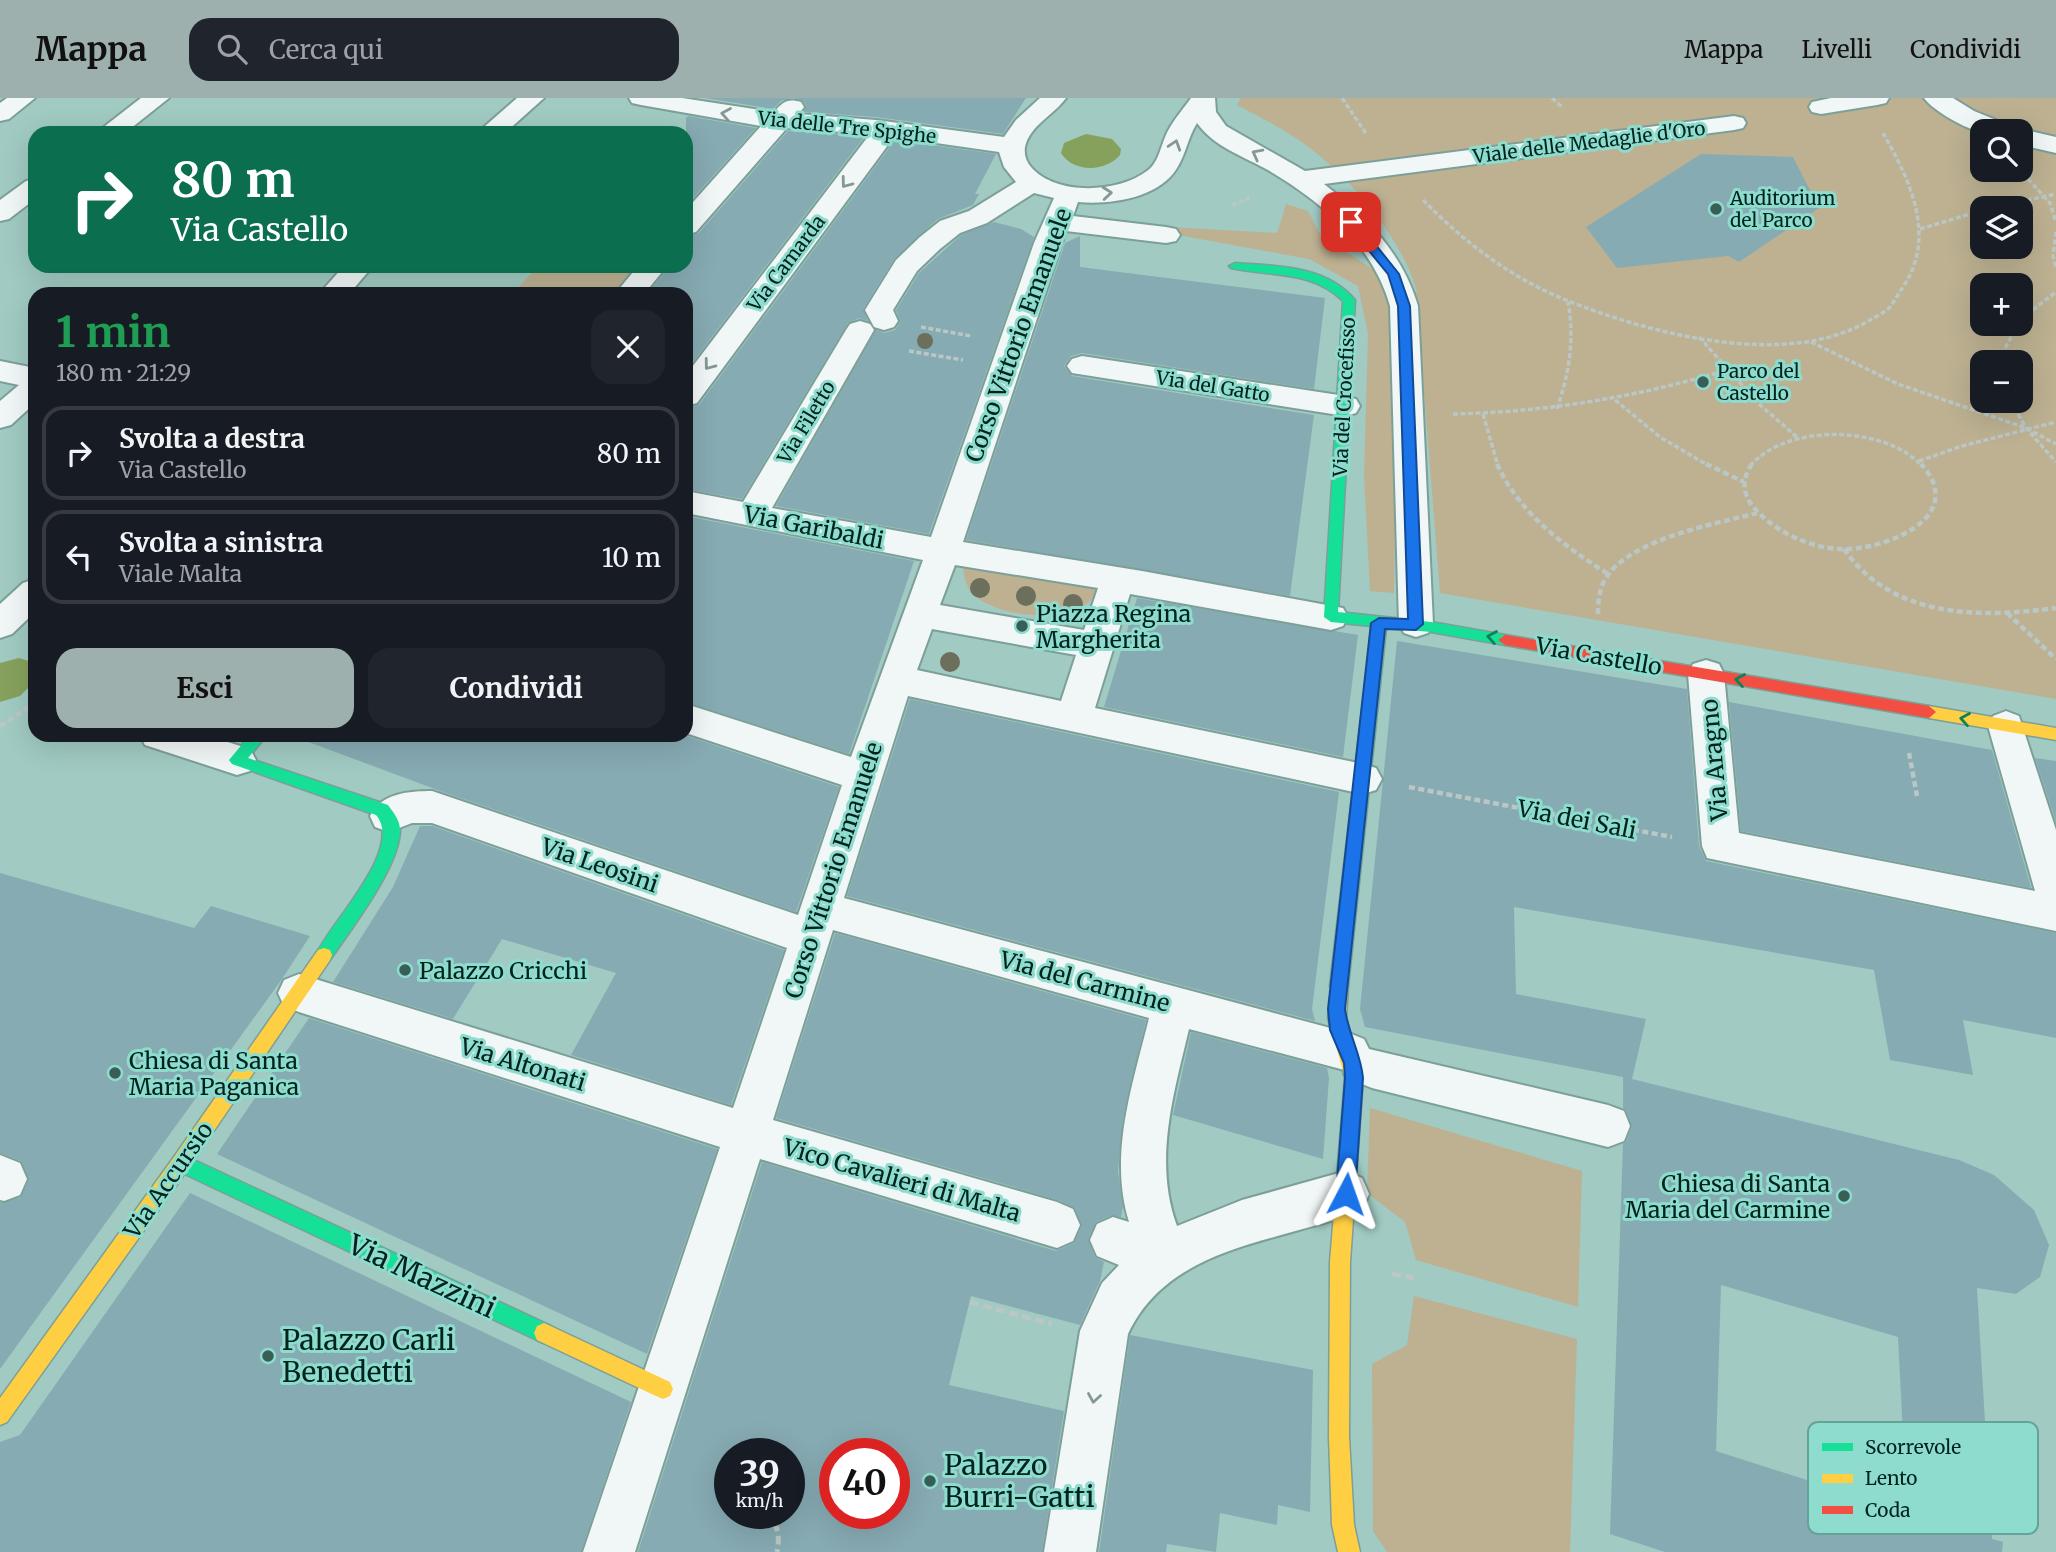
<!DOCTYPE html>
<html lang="it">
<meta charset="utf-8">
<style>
body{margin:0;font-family:Merriweather,serif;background:#20242c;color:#f1f3f6;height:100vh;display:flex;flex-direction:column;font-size:26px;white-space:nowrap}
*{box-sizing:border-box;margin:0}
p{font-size:23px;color:#9ea1a6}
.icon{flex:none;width:38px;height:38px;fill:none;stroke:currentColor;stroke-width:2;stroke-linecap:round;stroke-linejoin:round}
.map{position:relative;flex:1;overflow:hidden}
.details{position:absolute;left:28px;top:189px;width:665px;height:455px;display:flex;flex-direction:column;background:#171b24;border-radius:21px;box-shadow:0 7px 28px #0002}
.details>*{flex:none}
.guide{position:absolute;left:28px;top:28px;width:665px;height:147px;border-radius:21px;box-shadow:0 7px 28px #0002;background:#0b6e4f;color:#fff;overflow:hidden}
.fabs{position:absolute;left:1970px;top:21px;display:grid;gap:14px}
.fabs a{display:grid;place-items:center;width:63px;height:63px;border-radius:14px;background:#171b24;box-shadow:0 7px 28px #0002;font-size:35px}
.speed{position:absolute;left:714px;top:1340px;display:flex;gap:14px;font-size:35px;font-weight:700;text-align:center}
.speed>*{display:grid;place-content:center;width:91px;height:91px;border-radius:50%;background:#171b24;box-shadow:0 7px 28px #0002;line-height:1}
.speed small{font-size:18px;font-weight:400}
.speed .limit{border:10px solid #d22;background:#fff;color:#111}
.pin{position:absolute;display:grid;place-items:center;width:60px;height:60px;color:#fff;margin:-30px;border-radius:14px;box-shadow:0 4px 10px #0006}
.me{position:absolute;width:77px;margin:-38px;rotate:4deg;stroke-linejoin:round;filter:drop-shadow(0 0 5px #0008)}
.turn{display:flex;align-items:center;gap:24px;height:147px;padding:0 28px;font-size:32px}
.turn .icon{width:91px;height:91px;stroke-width:2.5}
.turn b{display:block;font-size:49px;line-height:60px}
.round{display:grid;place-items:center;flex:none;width:74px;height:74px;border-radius:21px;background:#20242c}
.headline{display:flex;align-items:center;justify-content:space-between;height:119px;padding:0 28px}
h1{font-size:42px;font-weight:700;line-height:52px;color:#1e9e55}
.button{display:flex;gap:14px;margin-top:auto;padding:14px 28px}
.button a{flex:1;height:80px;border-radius:21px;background:#9eb0ae;color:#111;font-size:28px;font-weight:700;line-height:80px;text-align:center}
.button a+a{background:#20242c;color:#f1f3f6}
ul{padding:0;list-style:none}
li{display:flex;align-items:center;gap:21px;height:94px;margin:0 14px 10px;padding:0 14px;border:4px solid #363941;border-radius:21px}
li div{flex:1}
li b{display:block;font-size:26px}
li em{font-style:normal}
header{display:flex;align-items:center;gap:42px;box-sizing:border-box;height:98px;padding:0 35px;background:#9eb0ae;color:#111}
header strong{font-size:33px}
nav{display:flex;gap:38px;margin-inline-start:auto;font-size:24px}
.search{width:490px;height:63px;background:#20242c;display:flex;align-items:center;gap:18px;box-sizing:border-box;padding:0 24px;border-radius:21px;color:#9ea1a6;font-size:26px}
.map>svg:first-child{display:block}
</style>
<header>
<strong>Mappa</strong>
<div class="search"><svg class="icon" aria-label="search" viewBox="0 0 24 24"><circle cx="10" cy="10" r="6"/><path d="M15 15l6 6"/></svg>Cerca qui</div>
<nav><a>Mappa</a><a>Livelli</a><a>Condividi</a></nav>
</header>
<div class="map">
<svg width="2056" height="1454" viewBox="0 0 2056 1454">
<rect width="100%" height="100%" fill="#a0cac2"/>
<path fill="#bdb192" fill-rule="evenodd" d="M1241 0H2056V601L1440 495 1416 191C1403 143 1354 85 1315 54 1291 35 1264 21 1237 7ZM1983 33H2021V72H1983ZM1983 110H2021V149H1983ZM1983 187H2021V226H1983ZM1983 264H2021V303H1983Z
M1286 106 1308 113 1321 138 1373 171 1388 198 1396 330 1394 495 1370 493 1364 378 1368 236 1358 188 1309 161 1167 135 1168 129 1277 135Z
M538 168H638L615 196H512Z
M963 469 1101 491C1095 498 1089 505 1081 509 1055 524 993 518 972 495 966 488 964 478 963 469Z
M1370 1010 1582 1073 1578 1209 1416 1162 1405 1124 1367 1095Z
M1414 1198 1577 1241 1570 1454H1387L1373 1433 1372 1266 1407 1247Z"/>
<path fill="#86a15c" d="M1086 36 1112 41 1121 51 1120 57C1106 74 1073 75 1061 55L1064 45Z
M19 560 35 565V583L20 598 0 604V565Z"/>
<path fill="#87abb3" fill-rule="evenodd" d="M705 0H790L781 3 773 11Z
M794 0H1026L1003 36 876 19 804 14 806 8 803 3Z
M688 18 756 30 686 108V20Z
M788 33 865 38 686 273V196H647L670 168H686V138L698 136Z
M895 42 996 56 975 96H979L973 107 938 121 894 161 863 211 868 223 859 220 848 225 742 401 686 391V310L699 307Z
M1701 56 1793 59 1819 110 1739 164 1728 158 1617 170 1586 129Z
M994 124 1021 131 1034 139 929 436 776 408 876 232 885 235 895 232 900 224 896 212 919 175 961 137Z
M1080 138V169L1325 200 1314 291 1082 255 1071 258 1064 268 1072 278 1314 317 1290 498 966 442 1065 145Z
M686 418 914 463 849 656 686 604Z
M1137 500 1358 537 1343 659 1104 609Z
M1397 543 1687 591 1699 748 1706 763 2056 835V940L1963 922 1973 977 1890 962 1874 872 1514 809 1516 896 1646 921 1632 981 1959 1062 1994 1077 2034 1112 2049 1147 2040 1179 2016 1196 1977 1190 1992 1441 2003 1444 2002 1454H1665L1610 1436 1623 1046 1626 1044 1632 1029 1626 1012 1623 1010V979L1365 929 1360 911ZM1721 1187 1898 1239 1907 1414 1716 1353Z
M910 601 1339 694 1312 911 1315 923 847 798Z
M1729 604 1992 652 2031 790 1741 733Z
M304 637H684L839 689 796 814 443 694 303 642Z
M2035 660 2056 663V724Z
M420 728H432L784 852 731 1007 571 957 616 875 502 841 453 921 333 884 393 789Z
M0 775 194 830 211 808 310 838 282 881 0 1271V1105L21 1099 29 1082 21 1063 0 1055Z
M835 835 1146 922 1123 1021 1118 1073 1123 1108 1121 1119 1112 1117 1096 1124 1088 1141 1095 1159 1104 1164 1100 1183 1080 1227 971 1198 949 1287 1064 1313 1042 1454H638L762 1064 1056 1153 1074 1145 1082 1128 1075 1110 1058 1102 776 1020ZM730 1356H789V1416H730ZM835 1356H894V1416H835Z
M309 920 717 1051 647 1256 217 1056Z
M1191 934 1327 970 1329 980 1323 1061 1173 1017Z
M190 1095 631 1304 581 1454H0V1344L20 1337Z
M1130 1237 1313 1272 1310 1414 1278 1407 1277 1427 1220 1415 1216 1454 1167 1446 1166 1454H1099Z"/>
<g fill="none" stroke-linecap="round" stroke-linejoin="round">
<defs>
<path id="street" d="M7 0H35L9 21 0 23V5Z
M141 0H169L125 35H96Z
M517 0H544L505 35H477Z
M629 0H682L774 14C783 4 787 0 801 4L804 9 799 16 876 22 1004 39 1016 22 1040 0H1066C1054 17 1030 27 1025 49 1024 57 1026 63 1031 69 1056 98 1118 95 1147 73 1160 64 1161 44 1169 31 1175 20 1184 10 1191 0H1215L1216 14 1226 28 1305 73 1734 18 1743 20 1746 25 1743 30 1734 32 1324 86C1366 118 1403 156 1418 208L1433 526 1428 535 1416 539 1404 535 1399 526 1390 208C1373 147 1321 103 1268 72 1243 58 1214 49 1197 25 1188 39 1186 56 1177 70 1159 100 1111 107 1078 104L1073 118 1166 129 1176 131 1180 137 1176 143 1166 145 1066 133 963 444 1142 473 1343 510 1348 519 1343 528 1331 532 1130 496 1095 610 1363 666 1376 670 1382 681 1376 692 1363 696 908 598 844 800 1349 935 1364 941 1369 951 1608 1007 1624 1013 1630 1028 1624 1043 1608 1049 1372 990 1357 984 1352 974 1189 931C1174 995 1153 1063 1177 1128L1242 1102 1346 1073 1362 1080 1369 1096 1362 1112C1281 1145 1170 1146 1128 1236L1096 1454H1044L1080 1233 1102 1185 1119 1167 1097 1158 1090 1142 1097 1126 1113 1119 1129 1124C1108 1056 1133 986 1149 920L833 832 773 1022 1057 1104 1073 1111 1080 1127 1073 1143 1057 1150 760 1061 635 1454H583L720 1049 299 914 284 908 278 895 284 882 299 876 733 1010 787 850 432 725H412L389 734 375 729 370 718C381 695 409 693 432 693L798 817 842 687 686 635V606L851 659 923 462 686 415V393L743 404 846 232 850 226 860 223 870 226 874 232 772 410 931 439 1034 145 1054 100 1034 95 987 125 960 135 940 151 917 173 893 212 898 223 894 229 884 232 874 229 865 212 896 162 920 139 940 123 969 113 1016 84 1004 69 999 54 894 39 697 305 686 308V277L870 36 787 30 696 134 686 136V112L761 28 641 7 632 5ZM955 467 1098 490 1084 532 940 507ZM932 531 1076 557 1061 603 917 572Z
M1831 0H1889L1886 5 1877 7 1821 16 1812 14 1809 9 1812 4Z
M1924 0H1953L1974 13 2011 28 2014 33 2021 31 2056 39V55L2021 47V33C2009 33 1993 35 1982 34 1967 32 1932 12 1924 0Z
M35 81V101L9 121 0 123V102L26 83Z
M344 168H373L349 196H319Z
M638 168H667L644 196H615Z
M1082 258 1345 298 1356 301 1360 308 1356 315 1345 318 1072 275 1067 268 1072 261Z
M0 263 35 270V305L11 327 0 330V303L19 287 0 283Z
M35 481V514L12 536 0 540V506L23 485Z
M1706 562 1719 566 1724 576 1739 735 2035 793 1988 628 1993 618 2006 613 2019 618 2056 732V833L1707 760 1702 748 1688 576 1693 566Z
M140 637H205L250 651 256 662 250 673 237 677 145 647Z
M0 1057 20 1065 27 1081 20 1097 4 1103 0 1102Z"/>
<path id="fast" d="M1235 165C1276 168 1326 167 1355 202L1338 514 1431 524 1505 537 1512 542 1505 547 1431 534 1386 530 1348 888 1345 893 1339 896 1333 893 1330 888 1372 528 1331 524 1324 519 1343 203C1311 172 1272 179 1231 170L1229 168Z
M250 637H267L248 660 388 707C393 714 400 722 400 732 400 768 351 831 330 862L324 864 318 862 316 857C330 825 405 751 376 717L232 666 229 662Z
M181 1056 551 1228 554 1235 551 1242 544 1245 537 1242 174 1071 172 1065 174 1059Z"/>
<path id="slow" d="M1929 608 2056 630V642L1929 620 1922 614Z
M324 850 330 852 332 857 330 862 188 1071 7 1324 0 1327V1300L174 1059 318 852Z
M1339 880 1345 883 1348 888 1346 920 1363 980 1350 1164 1349 1339 1354 1427 1360 1454H1338L1332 1427 1329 1339 1330 1164 1345 980 1328 920 1333 883Z
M544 1225 670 1284 673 1291 670 1298 663 1301 656 1298 537 1242 534 1235 537 1228Z"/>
<path id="jam" d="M1505 537 1929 608 1936 614 1929 620 1505 547 1498 542Z"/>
</defs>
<use href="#street" stroke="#7c9f98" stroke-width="4"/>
<use href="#fast" stroke="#7c9f98" stroke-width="3"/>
<use href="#slow" stroke="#7c9f98" stroke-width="3"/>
<use href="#jam" stroke="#7c9f98" stroke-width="3"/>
<path stroke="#bac7c5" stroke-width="3.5" stroke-dasharray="5 2.5" stroke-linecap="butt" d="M1342 0 1367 37
M1552 0 1562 9
M2028 81 2050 105 2056 124
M1423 102C1464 144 1511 180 1566 202 1650 236 1788 272 1870 222 1876 219 1883 215 1888 211 1894 205 1898 196 1903 189 1937 138 1910 82 1883 35
M1232 107 1254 98
M1990 110 2056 96
M1920 131 1983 112
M2056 134 2053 158 2056 170
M2021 221 2056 194
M921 229 971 238
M1699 239 1759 306 1798 340
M1811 244 1898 286 2026 330 2056 346
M909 253 963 262
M2001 264 2002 256 2018 226
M1615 302 1660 339 1709 368
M2011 303 2026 330 2056 364
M1557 311C1569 275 1575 242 1568 204
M1453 316C1547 314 1637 299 1727 272
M1483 316 1498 368
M1919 363 1962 348 2056 324
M1750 368C1787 325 1885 327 1922 368"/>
<path stroke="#bac7c5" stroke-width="4.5" stroke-dasharray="6 3.5" stroke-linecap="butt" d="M1497 366C1520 416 1563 447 1608 476
M1706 366 1744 384
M1752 366C1740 383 1743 400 1758 414 1778 435 1811 450 1840 451 1884 453 1970 419 1921 366
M1844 451C1893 521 1979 520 2056 510
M2007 515 2056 561
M1598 516C1598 503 1599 491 1606 480 1630 441 1715 426 1757 415
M0 628 35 605
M1909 655 1917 698
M1409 689 1672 739"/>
<path stroke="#bac7c5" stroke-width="5" stroke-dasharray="9 4.5" stroke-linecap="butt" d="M1392 1176 1414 1180
M970 1204 1052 1226
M764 1416C779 1425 780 1438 777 1454"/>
<use href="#street" fill="#f1f7f6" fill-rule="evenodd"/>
<use href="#fast" fill="#16e098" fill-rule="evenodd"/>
<use href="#slow" fill="#ffcf43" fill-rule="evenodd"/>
<use href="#jam" fill="#f24e42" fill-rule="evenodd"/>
</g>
<g fill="#6c6f5b">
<circle cx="925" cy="243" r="8"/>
<circle cx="980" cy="490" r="10"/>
<circle cx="1026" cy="498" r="10"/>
<circle cx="1073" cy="506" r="10"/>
<circle cx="950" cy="564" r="10"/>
</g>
<defs><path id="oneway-chevron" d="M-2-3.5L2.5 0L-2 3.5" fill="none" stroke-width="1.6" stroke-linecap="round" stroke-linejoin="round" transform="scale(1.75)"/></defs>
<g stroke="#859895">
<use href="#oneway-chevron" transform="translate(726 16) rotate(-170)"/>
<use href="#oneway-chevron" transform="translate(1175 47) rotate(-72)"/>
<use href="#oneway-chevron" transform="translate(1257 56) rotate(-152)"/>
<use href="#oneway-chevron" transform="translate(846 85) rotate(127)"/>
<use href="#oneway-chevron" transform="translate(1107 95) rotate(-5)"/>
<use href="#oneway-chevron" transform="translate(709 267) rotate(127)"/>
<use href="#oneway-chevron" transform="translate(1094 1300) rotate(99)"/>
</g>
<g stroke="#0c825b">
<use href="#oneway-chevron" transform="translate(1492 539) rotate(-170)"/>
<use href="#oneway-chevron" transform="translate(1740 582) rotate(-170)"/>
<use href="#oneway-chevron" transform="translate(1965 621) rotate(-170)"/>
</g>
<path fill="#1a73e8" stroke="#114b97" stroke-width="2" d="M1347 121H1355L1399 176 1410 208 1423 526 1416 532 1385 531 1345 911C1348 935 1361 956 1363 980L1355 1096 1352 1103 1346 1106 1339 1103 1336 1096 1345 980 1344 965 1330 932 1328 911 1371 525 1379 520 1408 521 1398 208 1388 176 1347 126Z"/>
<g fill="#395d57" stroke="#8edccd" stroke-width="2.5">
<circle cx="1716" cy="111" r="7"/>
<circle cx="1703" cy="284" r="7"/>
<circle cx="1022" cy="528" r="7"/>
<circle cx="405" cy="872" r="7"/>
<circle cx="115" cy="975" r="7"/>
<circle cx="1844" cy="1098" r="7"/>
<circle cx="268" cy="1258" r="7"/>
<circle cx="930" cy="1383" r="7"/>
</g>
<g text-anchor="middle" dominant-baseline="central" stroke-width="6" stroke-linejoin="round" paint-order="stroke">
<g font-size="19" fill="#01231e" stroke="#8edccd">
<text transform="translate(847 29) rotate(6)">Via delle Tre Spighe</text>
<text transform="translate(1589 44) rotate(-7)">Viale delle Medaglie d'Oro</text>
<text transform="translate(786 165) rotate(-53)">Via Camarda</text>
<text transform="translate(1213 288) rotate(9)">Via del Gatto</text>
<text transform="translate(1344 299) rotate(-87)">Via del Crocefisso</text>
<text transform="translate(806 324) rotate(-59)">Via Filetto</text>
</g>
<g font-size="19" fill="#01231e" stroke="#8edccd" text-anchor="start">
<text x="1730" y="100">Auditorium<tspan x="1730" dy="22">del Parco</tspan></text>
<text x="1717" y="273">Parco del<tspan x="1717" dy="22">Castello</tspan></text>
</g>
<g font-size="23" fill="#01231e" stroke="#8edccd">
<text transform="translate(1018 237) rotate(-70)">Corso Vittorio Emanuele</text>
<text transform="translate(814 429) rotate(11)">Via Garibaldi</text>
<text transform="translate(1599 558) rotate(10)">Via Castello</text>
<text transform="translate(1714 662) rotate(-95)">Via Aragno</text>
<text transform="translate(1577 721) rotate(11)">Via dei Sali</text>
<text transform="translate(600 767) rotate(19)">Via Leosini</text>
<text transform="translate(833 772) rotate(-72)">Corso Vittorio Emanuele</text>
<text transform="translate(1085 883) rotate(15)">Via del Carmine</text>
<text transform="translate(523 966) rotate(17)">Via Altonati</text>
<text transform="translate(168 1082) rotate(-55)">Via Accursio</text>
<text transform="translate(902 1082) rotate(16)">Vico Cavalieri di Malta</text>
</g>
<g font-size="23" fill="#01231e" stroke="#8edccd" text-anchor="start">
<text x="1036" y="515">Piazza Regina<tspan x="1036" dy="26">Margherita</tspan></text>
<text x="419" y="872">Palazzo Cricchi</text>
<text x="129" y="962">Chiesa di Santa<tspan x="129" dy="26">Maria Paganica</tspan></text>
<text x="1830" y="1085" text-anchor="end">Chiesa di Santa<tspan x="1830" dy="26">Maria del Carmine</tspan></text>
</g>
<g font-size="28" fill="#01231e" stroke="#8edccd">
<text transform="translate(422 1178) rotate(25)">Via Mazzini</text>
</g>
<g font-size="28" fill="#01231e" stroke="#8edccd" text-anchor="start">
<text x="282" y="1242">Palazzo Carli<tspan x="282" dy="32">Benedetti</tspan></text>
<text x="944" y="1367">Palazzo<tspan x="944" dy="32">Burri-Gatti</tspan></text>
</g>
</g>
<rect x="1808" y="1324" width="230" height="112" rx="10" fill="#8edccd" stroke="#64a498" stroke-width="2"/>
<rect x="1822" y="1345" width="31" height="8" fill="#16e098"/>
<rect x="1822" y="1376" width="31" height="9" fill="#ffcf43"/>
<rect x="1822" y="1408" width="31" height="8" fill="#f24e42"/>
<g font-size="19" fill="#01231e">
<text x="1865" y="1356">Scorrevole</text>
<text x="1865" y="1387">Lento</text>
<text x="1865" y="1419">Coda</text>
</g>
</svg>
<div class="fabs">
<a><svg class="icon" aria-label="search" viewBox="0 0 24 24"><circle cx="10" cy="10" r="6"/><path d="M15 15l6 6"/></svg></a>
<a><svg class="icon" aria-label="layers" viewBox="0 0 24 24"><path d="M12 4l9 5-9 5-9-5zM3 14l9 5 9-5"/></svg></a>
<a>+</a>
<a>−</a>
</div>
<div class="speed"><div>39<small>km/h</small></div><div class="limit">40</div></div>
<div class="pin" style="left:1351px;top:124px;background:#d93025"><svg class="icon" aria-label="arrive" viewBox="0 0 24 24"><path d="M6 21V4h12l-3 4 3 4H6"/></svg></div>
<svg class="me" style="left:1346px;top:1096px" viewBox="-20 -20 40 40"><path d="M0-17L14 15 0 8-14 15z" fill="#1a73e8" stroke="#fff" stroke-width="4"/></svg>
<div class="guide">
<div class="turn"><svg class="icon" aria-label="right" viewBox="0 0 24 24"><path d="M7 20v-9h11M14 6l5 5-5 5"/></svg><div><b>80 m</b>Via Castello</div></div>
</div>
<section class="details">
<div class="headline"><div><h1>1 min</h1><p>180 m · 21:29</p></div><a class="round"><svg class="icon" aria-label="close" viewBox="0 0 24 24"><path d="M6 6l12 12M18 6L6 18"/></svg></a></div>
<ul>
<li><svg class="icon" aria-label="right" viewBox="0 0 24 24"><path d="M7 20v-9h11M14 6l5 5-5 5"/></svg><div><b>Svolta a destra</b><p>Via Castello</p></div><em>80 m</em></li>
<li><svg class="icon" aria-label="left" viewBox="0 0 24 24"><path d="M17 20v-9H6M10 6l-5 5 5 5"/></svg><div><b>Svolta a sinistra</b><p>Viale Malta</p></div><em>10 m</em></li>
</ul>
<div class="button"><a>Esci</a><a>Condividi</a></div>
</section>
</div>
